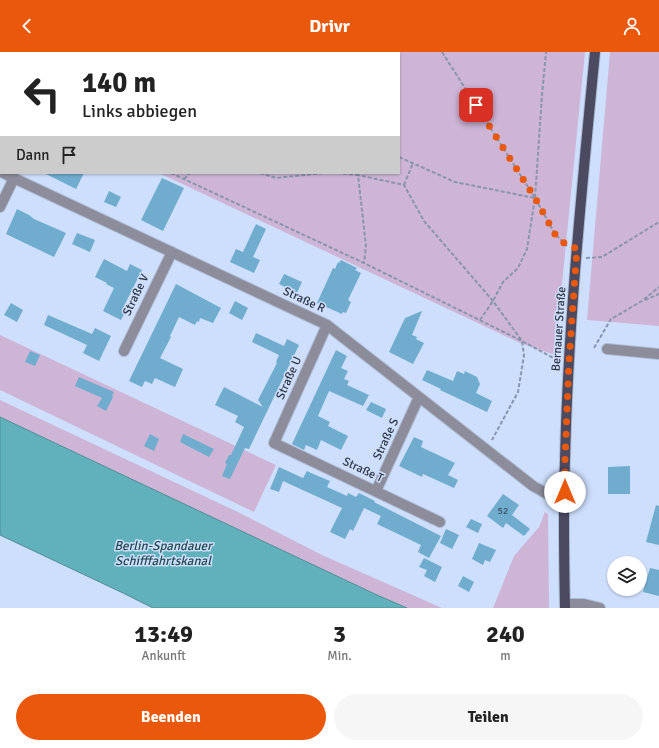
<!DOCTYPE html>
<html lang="de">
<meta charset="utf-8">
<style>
body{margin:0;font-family:Signika,sans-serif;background:#f6f6f6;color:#222;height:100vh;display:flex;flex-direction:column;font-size:15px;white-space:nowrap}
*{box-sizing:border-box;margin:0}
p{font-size:13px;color:#767676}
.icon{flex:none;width:22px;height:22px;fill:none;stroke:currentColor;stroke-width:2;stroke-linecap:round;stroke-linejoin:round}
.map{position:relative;height:556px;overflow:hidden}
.side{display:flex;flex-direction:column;background:#fff;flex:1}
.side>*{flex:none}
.guide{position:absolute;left:0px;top:0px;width:400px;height:122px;box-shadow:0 1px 3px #0004;background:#fff;color:#222;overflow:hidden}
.buttons{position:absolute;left:607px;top:504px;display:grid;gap:8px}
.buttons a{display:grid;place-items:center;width:40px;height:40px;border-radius:50%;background:#fff;box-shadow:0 1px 3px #0004;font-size:20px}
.pin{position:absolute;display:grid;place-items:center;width:34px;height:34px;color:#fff;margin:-17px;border-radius:8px;box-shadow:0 2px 6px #0006}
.me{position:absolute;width:44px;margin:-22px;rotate:0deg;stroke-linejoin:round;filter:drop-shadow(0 0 3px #0008)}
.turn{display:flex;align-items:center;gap:14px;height:84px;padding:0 16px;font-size:18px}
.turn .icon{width:52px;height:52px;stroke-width:2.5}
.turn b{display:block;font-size:28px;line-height:34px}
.then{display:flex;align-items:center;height:38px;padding:0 16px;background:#0003;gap:8px;font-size:15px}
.eta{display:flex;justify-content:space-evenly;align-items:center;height:68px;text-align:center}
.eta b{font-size:24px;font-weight:700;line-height:28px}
.button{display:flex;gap:8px;margin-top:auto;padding:8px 16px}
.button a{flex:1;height:46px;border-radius:24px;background:#ea580c;color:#fff;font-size:16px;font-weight:700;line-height:46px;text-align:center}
.button a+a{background:#f6f6f6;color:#222}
header{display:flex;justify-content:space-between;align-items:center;height:52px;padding:0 16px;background:#ea580c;color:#fff;font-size:18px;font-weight:700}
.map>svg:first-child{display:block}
</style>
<header><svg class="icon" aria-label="back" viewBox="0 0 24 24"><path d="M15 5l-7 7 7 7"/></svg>Drivr<svg class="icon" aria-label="person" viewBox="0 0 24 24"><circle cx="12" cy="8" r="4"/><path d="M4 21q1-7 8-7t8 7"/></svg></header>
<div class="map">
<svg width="659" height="556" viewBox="0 0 659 556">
<rect width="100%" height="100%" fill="#cedffd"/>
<path fill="#ceb5d6" d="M0 0H585L555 303 520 291 159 121H399V1H1V47Z
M610 0H659V274L587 268Z
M0 283 276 413 254 460 0 338Z
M0 348 240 461 322 503 442 556H407L377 543 0 365Z
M545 460 548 462 549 556H493L514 504 539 475Z"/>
<path fill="#60b1bb" stroke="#518c96" d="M0 365 377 543 407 556H153L123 541 0 483Z"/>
<path fill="#6facce" d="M44 121H84L76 137Z
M162 126 184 136 163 179 141 168Z
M109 139 121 145 116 155 104 150Z
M17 157 29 163 34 167 66 181 54 205 6 182Z
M256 172 266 177 253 205 260 208 254 221 230 210 236 197 243 200Z
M77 181 95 188 90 200 72 192Z
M104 207 127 219 130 212 142 218 124 254 127 256 121 268 103 259 114 236 106 232 107 231 95 225Z
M341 208 357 216 355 218 361 221 348 248 351 250 346 261 343 260 342 262 317 251 333 216 335 217 338 210 339 211Z
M284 222 302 230 297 241 279 232Z
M176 232 221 256 213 271 200 266 199 270 197 269 195 273 179 265 170 284 171 285 160 306 183 317 175 335 155 326 152 332 145 329 142 335 129 329Z
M235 249 248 256 242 268 229 261Z
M11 251 23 258 17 270 4 263Z
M422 259 412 283 417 285 416 287 424 291 413 312 389 300 405 266Z
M48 263 92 282 95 276 111 284 99 309 83 301 87 293 44 273Z
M256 281 284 294 287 287 299 293 249 397 245 396 230 427 222 424 227 412 225 411 229 403H231L244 375 235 370 238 364 215 353 224 335 263 355 258 348 277 311 276 310 279 303 252 290Z
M336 298 347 304 341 316 348 319 344 327 349 329 347 333 369 343 363 354 329 339 318 364 330 370 328 374 348 384 341 398 321 388 317 398 306 393 304 398 292 392Z
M30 299 40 303 35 314 25 310Z
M427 318 453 329 457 319 464 322 465 319 477 325 480 332 476 341 492 349 487 360 440 338 441 337 422 328Z
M79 325 114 340 112 344 113 345 106 359 97 354 102 346 75 334Z
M371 350 386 357 382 366 366 358Z
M150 382 159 387 154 399 144 394Z
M183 382 214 397 209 405 180 390Z
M414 385 423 389 421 395 455 411 448 423 458 428 454 436 423 422 422 425 399 414Z
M630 414V442H608V415Z
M279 415 303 426 307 419 311 421 330 429 327 435 347 444 348 441 356 445 359 441 375 449 374 450 441 484 429 506 418 500 421 493 377 472 381 464 364 456 353 479 350 477 345 487 330 480 342 456 283 429 279 440 270 437Z
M503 442 519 453 512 463 530 477 524 484 506 471 503 476 487 464Z
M656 453 659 454V493L646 490Z
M471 467 482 472 478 481 466 475Z
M446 477 459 483 452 497 440 491Z
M479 491 496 498 490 510 485 508 483 513 472 507Z
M424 506 442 515 435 530 424 524 427 518 419 515Z
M650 516 659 518V544L643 540Z
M463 524 474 530 469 540 458 534Z"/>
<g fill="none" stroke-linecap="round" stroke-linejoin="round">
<defs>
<path id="minor" d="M3 121 327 273 533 434 549 443H564
M0 155 14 126
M327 273 274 391 440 470
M607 297 659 302
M124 299 172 200
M376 439 419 345
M565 552H584L600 556"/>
<path id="major" d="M565 556C564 507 563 457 565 408 568 272 582 135 595 0"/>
</defs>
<use href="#minor" stroke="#aebdd7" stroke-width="12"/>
<use href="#major" stroke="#aebdd7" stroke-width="12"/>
<path stroke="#8995ac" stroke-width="2" stroke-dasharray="4 2" stroke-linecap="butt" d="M11 0 12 1
M169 0V1
M177 0 179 1
M245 0V1
M349 0V1
M442 0 535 146 555 182 567 194
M0 43H1
M399 105 455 130 535 146
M171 121 364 211 522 289 559 309
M260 121 276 126 324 121
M337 121 358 123 366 194 364 211
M358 121V123L404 133 424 169 493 249 522 289 524 303 518 340 492 388
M184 127 190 121
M404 133 413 111
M586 206 602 205 659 170
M645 248 659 242
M480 268 493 249 503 230 518 216 527 197 535 146 542 43 546 0
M594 296 611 267 642 249 659 235"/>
<use href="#minor" stroke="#8d8c9a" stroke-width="10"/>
<use href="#major" stroke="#4c4a61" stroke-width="10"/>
</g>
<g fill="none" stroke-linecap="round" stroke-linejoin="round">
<path stroke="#ea580c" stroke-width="7" stroke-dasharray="0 12.6" d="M476 53 535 146 555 182 568 195 577 196 569 309 565 407V440"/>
</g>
<g text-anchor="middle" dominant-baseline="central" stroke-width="3" stroke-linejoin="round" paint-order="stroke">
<g font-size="10" fill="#3e5264">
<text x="503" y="459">52</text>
</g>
<g font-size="12" fill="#2e3440" stroke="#cedffd">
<text transform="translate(136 243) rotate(-64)">Straße V</text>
<text transform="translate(304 248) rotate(25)">Straße R</text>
<text transform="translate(559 277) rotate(-86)">Bernauer Straße</text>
<text transform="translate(289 326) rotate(-66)">Straße U</text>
<text transform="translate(386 387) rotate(-65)">Straße S</text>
<text transform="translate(363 418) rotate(25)">Straße T</text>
</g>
<g font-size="13" font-style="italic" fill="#23494e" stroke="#cedffd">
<text x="163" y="494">Berlin-Spandauer<tspan x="163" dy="15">Schifffahrtskanal</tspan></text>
</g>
</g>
</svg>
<div class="buttons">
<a><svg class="icon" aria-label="layers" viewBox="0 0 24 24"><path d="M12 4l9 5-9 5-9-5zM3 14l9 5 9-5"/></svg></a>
</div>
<div class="pin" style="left:476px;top:53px;background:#d93025"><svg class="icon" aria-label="arrive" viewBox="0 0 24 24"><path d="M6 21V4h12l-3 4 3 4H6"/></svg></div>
<svg class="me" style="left:565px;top:440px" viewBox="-20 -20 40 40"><circle r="19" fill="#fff"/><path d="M0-13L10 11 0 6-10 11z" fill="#ea580c"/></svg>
<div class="guide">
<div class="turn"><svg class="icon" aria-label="left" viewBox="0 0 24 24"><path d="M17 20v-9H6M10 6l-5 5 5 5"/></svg><div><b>140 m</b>Links abbiegen</div></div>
<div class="then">Dann<svg class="icon" aria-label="arrive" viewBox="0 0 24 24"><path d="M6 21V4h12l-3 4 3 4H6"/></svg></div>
</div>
</div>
<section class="side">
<div class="eta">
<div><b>13:49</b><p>Ankunft</p></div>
<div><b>3</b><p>Min.</p></div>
<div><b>240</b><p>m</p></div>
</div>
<div class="button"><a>Beenden</a><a>Teilen</a></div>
</section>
